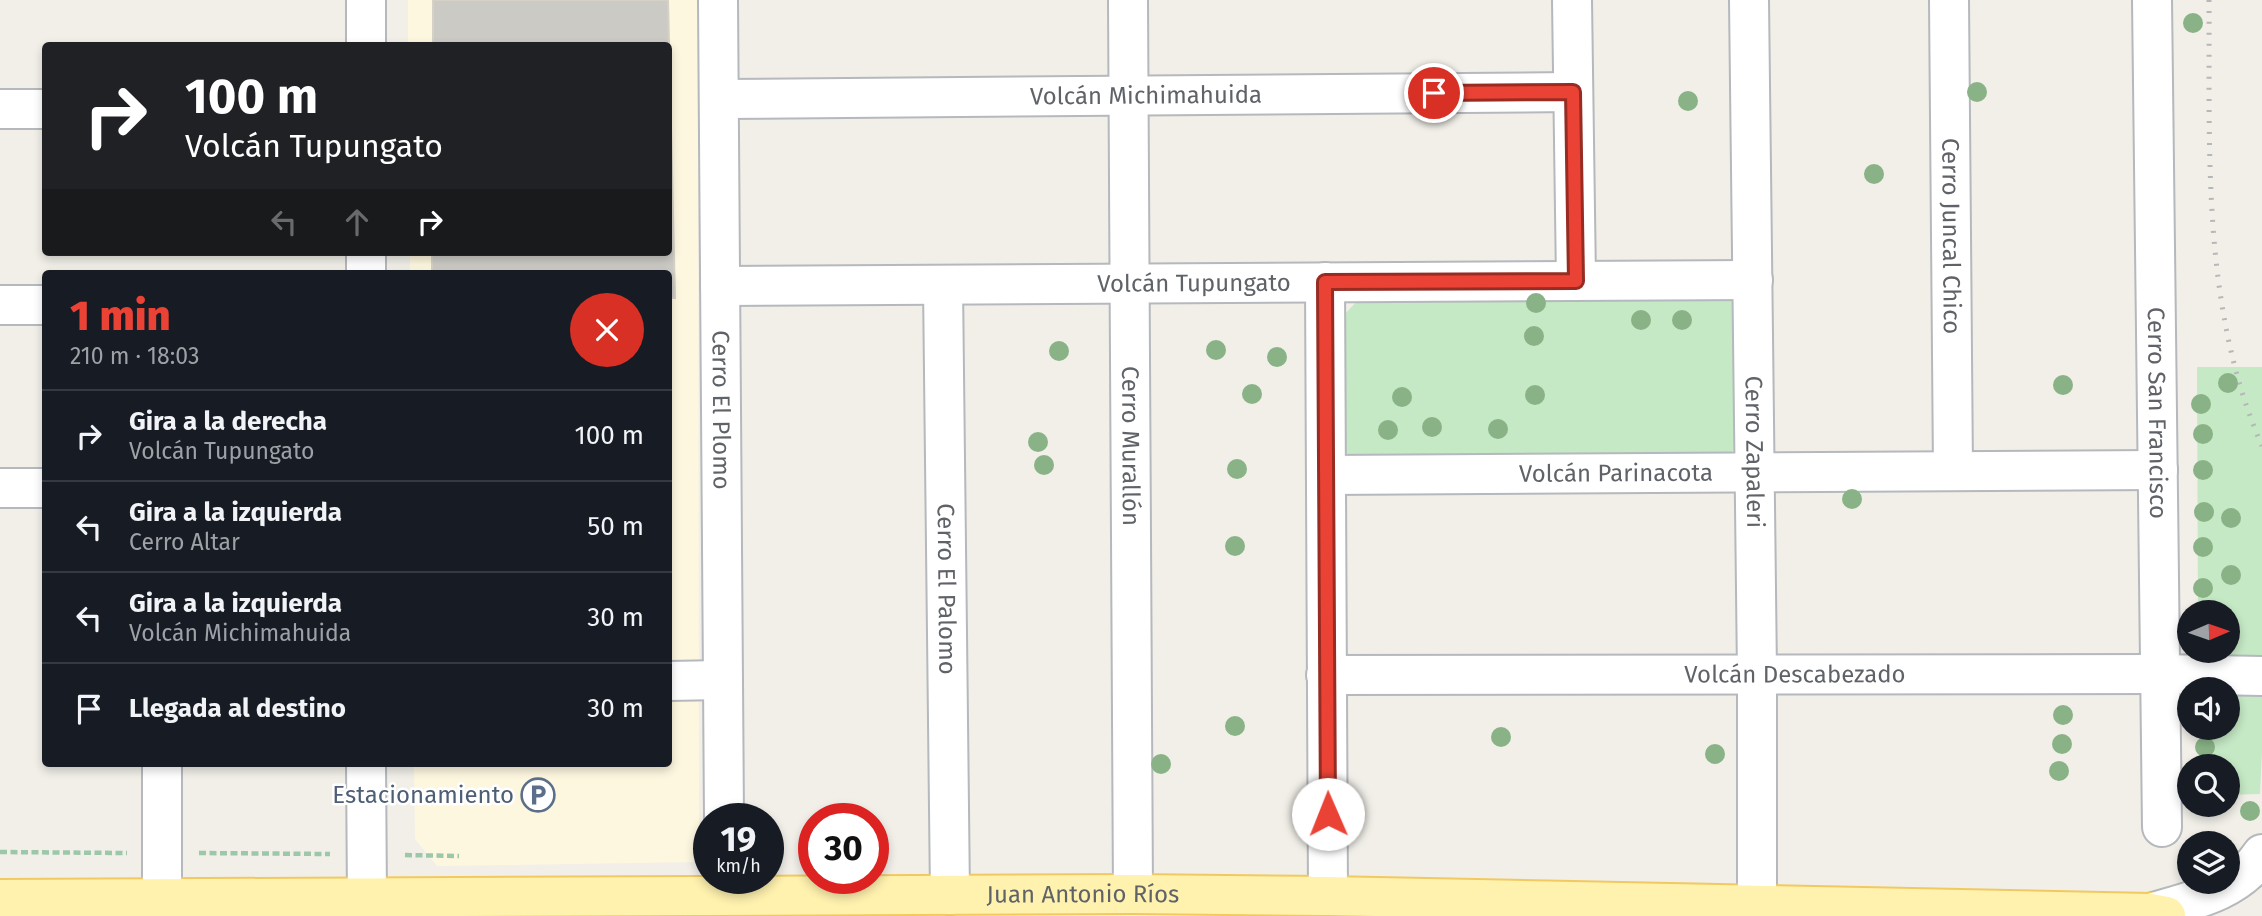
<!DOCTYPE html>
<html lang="es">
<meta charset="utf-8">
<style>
body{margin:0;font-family:"Fira Sans",sans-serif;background:#242831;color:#f1f3f6;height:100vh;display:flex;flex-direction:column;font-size:26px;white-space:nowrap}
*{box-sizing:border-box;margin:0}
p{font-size:23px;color:#9ea1a6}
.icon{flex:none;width:38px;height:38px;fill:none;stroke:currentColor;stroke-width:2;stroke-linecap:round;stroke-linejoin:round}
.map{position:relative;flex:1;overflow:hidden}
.drawer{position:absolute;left:42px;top:270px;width:630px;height:497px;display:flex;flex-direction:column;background:#171b24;border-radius:7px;box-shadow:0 4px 10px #0003}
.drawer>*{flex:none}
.guide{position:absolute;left:42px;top:42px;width:630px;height:214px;border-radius:7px;box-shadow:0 4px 10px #0003;background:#202124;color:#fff;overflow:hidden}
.needle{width:46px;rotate:88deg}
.controls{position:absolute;left:2177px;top:600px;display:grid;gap:14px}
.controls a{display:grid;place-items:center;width:63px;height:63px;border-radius:50%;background:#171b24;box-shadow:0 4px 10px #0003;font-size:35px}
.speed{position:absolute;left:693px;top:803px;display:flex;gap:14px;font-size:35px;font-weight:700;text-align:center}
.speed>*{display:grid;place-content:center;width:91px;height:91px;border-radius:50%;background:#171b24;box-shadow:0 4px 10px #0003;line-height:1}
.speed small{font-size:18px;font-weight:400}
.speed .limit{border:10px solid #d22;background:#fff;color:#111}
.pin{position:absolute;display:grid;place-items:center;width:60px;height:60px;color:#fff;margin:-30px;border:4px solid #fff;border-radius:50%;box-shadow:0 2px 7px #0007}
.me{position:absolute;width:77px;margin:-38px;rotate:359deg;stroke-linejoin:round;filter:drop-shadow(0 0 5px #0008)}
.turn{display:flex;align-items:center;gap:24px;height:147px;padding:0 28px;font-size:32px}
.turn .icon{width:91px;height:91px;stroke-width:2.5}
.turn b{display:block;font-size:49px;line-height:60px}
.lanes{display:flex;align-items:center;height:66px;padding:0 28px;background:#0003;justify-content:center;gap:35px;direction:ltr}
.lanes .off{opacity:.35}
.round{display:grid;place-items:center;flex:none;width:74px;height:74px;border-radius:37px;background:#242831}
.overview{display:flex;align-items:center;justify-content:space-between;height:119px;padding:0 28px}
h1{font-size:42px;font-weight:800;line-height:52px;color:#ea4335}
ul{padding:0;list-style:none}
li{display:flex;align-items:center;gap:21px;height:91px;padding:0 28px;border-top:2px solid #363941}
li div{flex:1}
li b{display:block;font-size:26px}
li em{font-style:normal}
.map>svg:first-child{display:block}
</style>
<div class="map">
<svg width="2262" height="916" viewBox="0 0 2262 916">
<rect width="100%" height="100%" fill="#f1efe8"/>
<path fill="#fef7e0" d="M408 0H698L699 862 437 866 415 839 414 763H668V273H410V252H668V46L408 45Z"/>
<path fill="#c5e8c5" d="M1726 290 1741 303 1742 443 1726 457 1356 462 1341 447V318L1361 297Z
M2197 367H2262V751L2260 794 2228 795V766H2199V728H2228V690L2198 689V651H2228V612H2198Z"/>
<path fill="#cccac5" stroke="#d6d1c6" stroke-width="2" d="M433 0H668L675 298H668V273H432V252H668V46H433Z"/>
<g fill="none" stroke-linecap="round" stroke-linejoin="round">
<defs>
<g id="minor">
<path id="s1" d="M718 0 724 819"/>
<path id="s2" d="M1128 0 1133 894"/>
<path d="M1572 0 1576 281"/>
<path id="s3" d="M1749 0 1757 674V904"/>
<path id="s4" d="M1949 0 1953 471"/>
<path id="s5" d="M2152 0 2162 827"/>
<path d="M366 46V0"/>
<path id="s6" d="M719 99 1573 92"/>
<path d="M0 109H46"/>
<path d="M366 252V273"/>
<path d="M1325 282 1328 896"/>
<path id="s7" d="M943 285 950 895"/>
<path id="s8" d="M720 286 1753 280"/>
<path d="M0 305H46"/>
<path id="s9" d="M1326 475 2158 470"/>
<path d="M0 488H46"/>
<path id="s10" d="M1326 675 2161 674 2262 676"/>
<path d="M668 681 722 680"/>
<path d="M366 763 367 899"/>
<path d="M162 899V763"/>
<path d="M2150 913C2190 901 2238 892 2262 854"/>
</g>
<g id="major">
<path id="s11" d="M0 899 1133 894 1328 896 2150 913 2166 916"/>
</g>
</defs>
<use href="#minor" stroke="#b5b8bc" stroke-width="42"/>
<use href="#major" stroke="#f2c960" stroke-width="42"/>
<path stroke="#9cc7a9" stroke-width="4.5" stroke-dasharray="7 3.5" stroke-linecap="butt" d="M0 852 127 853
M199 853 330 854
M405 855 459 856"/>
<use href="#minor" stroke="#fff" stroke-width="38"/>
<use href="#major" stroke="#fff2af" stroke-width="38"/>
<path stroke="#b6b7b8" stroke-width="5" stroke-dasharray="2 9" stroke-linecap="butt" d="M2209 0C2210 149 2201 306 2262 446"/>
</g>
<g fill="#89b387">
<circle cx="2193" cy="23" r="10"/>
<circle cx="1977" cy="92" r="10"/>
<circle cx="1688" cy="101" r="10"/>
<circle cx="1874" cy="174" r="10"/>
<circle cx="1536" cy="303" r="10"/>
<circle cx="1641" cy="320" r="10"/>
<circle cx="1682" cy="320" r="10"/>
<circle cx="1534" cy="336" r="10"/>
<circle cx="1216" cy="350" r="10"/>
<circle cx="1059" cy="351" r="10"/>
<circle cx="1277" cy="357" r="10"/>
<circle cx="2228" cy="383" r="10"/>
<circle cx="2063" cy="385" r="10"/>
<circle cx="1252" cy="394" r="10"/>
<circle cx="1535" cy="395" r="10"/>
<circle cx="1402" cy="397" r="10"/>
<circle cx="2201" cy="404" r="10"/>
<circle cx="1432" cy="427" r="10"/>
<circle cx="1498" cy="429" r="10"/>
<circle cx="1388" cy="430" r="10"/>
<circle cx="2203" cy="434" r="10"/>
<circle cx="1038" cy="442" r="10"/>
<circle cx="1044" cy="465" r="10"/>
<circle cx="1237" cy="469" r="10"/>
<circle cx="2203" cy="470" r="10"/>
<circle cx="1852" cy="499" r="10"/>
<circle cx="2204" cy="512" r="10"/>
<circle cx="2231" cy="518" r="10"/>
<circle cx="1235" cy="546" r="10"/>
<circle cx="2203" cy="547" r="10"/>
<circle cx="2231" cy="575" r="10"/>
<circle cx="2203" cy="588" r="10"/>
<circle cx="2063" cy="715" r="10"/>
<circle cx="1235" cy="726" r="10"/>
<circle cx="1501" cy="737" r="10"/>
<circle cx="2062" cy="744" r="10"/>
<circle cx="2205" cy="747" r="10"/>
<circle cx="1715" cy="754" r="10"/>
<circle cx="1161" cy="764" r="10"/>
<circle cx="2059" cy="771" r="10"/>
<circle cx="2250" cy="811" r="10"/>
</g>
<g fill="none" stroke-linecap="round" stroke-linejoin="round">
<defs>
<path id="route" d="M1328 814 1325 282 1576 281 1573 92 1434 93"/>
</defs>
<use href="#route" stroke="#982c22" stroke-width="18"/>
<use href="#route" stroke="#ea4335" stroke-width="12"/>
</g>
<defs>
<symbol id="parking-ring" viewBox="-11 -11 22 22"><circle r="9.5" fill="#fff" stroke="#5c6f8a" stroke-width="1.5"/><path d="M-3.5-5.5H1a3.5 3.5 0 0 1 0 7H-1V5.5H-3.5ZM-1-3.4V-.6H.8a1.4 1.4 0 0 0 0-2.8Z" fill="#5c6f8a"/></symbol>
</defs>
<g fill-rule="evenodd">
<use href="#parking-ring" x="519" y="776" width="38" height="38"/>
</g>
<g text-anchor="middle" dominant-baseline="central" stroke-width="5" stroke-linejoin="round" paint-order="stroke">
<g font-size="24" fill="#5f6368" stroke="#fff">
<text stroke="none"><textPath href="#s6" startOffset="427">Volcán Michimahuida</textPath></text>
<text stroke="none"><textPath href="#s4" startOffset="236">Cerro Juncal Chico</textPath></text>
<text stroke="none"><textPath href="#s8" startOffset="474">Volcán Tupungato</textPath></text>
<text stroke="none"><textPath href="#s1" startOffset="410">Cerro El Plomo</textPath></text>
<text stroke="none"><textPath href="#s5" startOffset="413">Cerro San Francisco</textPath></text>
<text stroke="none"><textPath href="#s2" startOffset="446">Cerro Murallón</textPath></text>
<text stroke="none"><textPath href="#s3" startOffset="452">Cerro Zapaleri</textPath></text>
<text stroke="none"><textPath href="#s9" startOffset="290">Volcán Parinacota</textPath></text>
<text stroke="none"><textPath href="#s7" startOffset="304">Cerro El Palomo</textPath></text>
<text stroke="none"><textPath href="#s10" startOffset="469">Volcán Descabezado</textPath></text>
<text stroke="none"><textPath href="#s11" startOffset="1083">Juan Antonio Ríos</textPath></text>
</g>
<g font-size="24" fill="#4e5e75" stroke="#fff" text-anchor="end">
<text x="514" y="795">Estacionamiento</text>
</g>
</g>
</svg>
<div class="controls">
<a><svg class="needle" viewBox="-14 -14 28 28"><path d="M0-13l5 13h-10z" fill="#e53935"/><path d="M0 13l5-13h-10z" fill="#9ea1a6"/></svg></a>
<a><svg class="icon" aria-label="sound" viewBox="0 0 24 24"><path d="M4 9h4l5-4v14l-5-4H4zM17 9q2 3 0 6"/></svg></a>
<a><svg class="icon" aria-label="search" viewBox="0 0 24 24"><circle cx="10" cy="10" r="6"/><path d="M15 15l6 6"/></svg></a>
<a><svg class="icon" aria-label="layers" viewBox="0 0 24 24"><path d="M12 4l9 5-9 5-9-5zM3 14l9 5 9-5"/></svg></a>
</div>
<div class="speed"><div>19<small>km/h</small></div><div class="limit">30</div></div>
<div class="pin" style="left:1434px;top:93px;background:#d93025"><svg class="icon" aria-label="arrive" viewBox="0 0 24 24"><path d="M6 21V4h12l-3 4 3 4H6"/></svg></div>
<svg class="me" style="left:1328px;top:814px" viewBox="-20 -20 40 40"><circle r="19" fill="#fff"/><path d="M0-13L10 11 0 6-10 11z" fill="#ea4335"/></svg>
<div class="guide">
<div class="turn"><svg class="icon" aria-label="right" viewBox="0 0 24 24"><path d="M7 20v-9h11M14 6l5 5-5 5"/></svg><div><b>100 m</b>Volcán Tupungato</div></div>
<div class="lanes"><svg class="icon off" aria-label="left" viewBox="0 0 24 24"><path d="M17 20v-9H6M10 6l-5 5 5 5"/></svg><svg class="icon off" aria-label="ahead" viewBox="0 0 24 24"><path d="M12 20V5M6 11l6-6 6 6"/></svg><svg class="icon" aria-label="right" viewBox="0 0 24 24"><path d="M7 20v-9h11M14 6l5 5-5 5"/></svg></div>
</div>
<section class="drawer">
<div class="overview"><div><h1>1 min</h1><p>210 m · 18:03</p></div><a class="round" style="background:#d93025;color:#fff"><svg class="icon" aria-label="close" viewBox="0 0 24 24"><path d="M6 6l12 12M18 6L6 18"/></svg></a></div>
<ul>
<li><svg class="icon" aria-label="right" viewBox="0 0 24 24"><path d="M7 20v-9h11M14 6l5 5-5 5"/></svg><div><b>Gira a la derecha</b><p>Volcán Tupungato</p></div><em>100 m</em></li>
<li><svg class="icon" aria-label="left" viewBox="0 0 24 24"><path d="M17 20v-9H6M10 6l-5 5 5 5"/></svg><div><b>Gira a la izquierda</b><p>Cerro Altar</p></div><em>50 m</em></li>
<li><svg class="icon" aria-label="left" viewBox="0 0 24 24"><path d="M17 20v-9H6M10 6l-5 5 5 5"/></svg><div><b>Gira a la izquierda</b><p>Volcán Michimahuida</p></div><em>30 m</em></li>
<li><svg class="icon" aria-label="arrive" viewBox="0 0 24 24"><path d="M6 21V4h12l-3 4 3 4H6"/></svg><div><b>Llegada al destino</b></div><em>30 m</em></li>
</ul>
</section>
</div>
